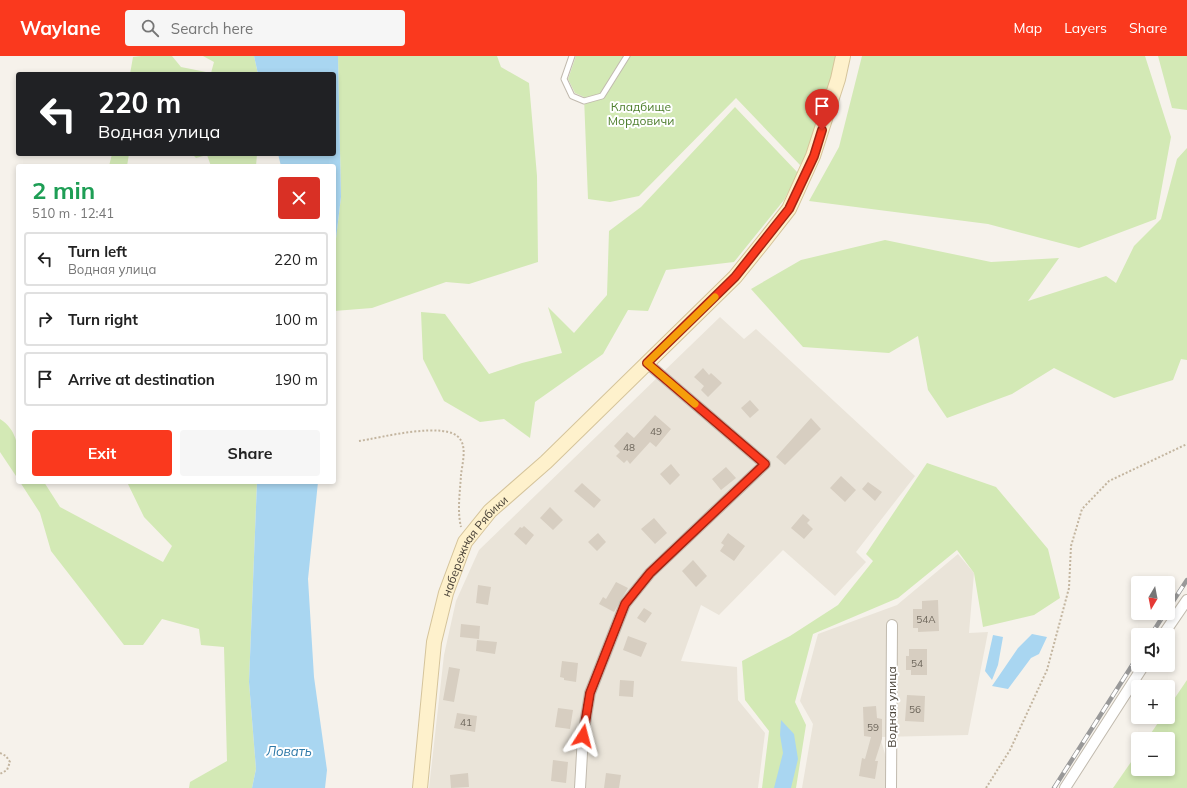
<!DOCTYPE html>
<meta charset="utf-8">
<style>
body{margin:0;font-family:Mulish,sans-serif;background:#f6f6f6;color:#222;height:100vh;display:flex;flex-direction:column;font-size:15px;white-space:nowrap}
*{box-sizing:border-box;margin:0}
p{font-size:13px;color:#767676}
.icon{flex:none;width:22px;height:22px;fill:none;stroke:currentColor;stroke-width:2;stroke-linecap:round;stroke-linejoin:round}
.map{position:relative;flex:1;overflow:hidden}
.side{position:absolute;left:16px;top:108px;width:320px;height:320px;display:flex;flex-direction:column;background:#fff;border-radius:4px;box-shadow:0 2px 6px #0003}
.side>*{flex:none}
.guide{position:absolute;left:16px;top:16px;width:320px;height:84px;border-radius:4px;box-shadow:0 2px 6px #0003;background:#202124;color:#fff;overflow:hidden}
.needle{width:26px;rotate:190deg}
.controls{position:absolute;left:1131px;top:520px;display:grid;gap:8px}
.controls a{display:grid;place-items:center;width:44px;height:44px;border-radius:4px;background:#fff;box-shadow:0 2px 6px #0003;font-size:20px}
.pin{position:absolute;display:grid;place-items:center;width:34px;height:34px;color:#fff;margin:-41px -17px;border-radius:50% 50% 50% 0;rotate:-45deg;box-shadow:0 0 4px #0007}
.pin .icon{rotate:45deg}
.me{position:absolute;width:44px;margin:-22px;rotate:9deg;stroke-linejoin:round;filter:drop-shadow(0 0 3px #0008)}
.turn{display:flex;align-items:center;gap:14px;height:84px;padding:0 16px;font-size:18px}
.turn .icon{width:52px;height:52px;stroke-width:2.5}
.turn b{display:block;font-size:28px;line-height:34px}
.round{display:grid;place-items:center;flex:none;width:42px;height:42px;border-radius:4px;background:#f6f6f6}
.overview{display:flex;align-items:center;justify-content:space-between;height:68px;padding:0 16px}
h1{font-size:24px;font-weight:700;line-height:30px;color:#1e9e55}
.primary-button{display:flex;gap:8px;margin-top:auto;padding:8px 16px}
.primary-button a{flex:1;height:46px;border-radius:4px;background:#fa391e;color:#fff;font-size:16px;font-weight:700;line-height:46px;text-align:center}
.primary-button a+a{background:#f6f6f6;color:#222}
ul{padding:0;list-style:none}
li{display:flex;align-items:center;gap:12px;height:54px;margin:0 8px 6px;padding:0 8px;border:2px solid #e0e0e0;border-radius:4px}
li div{flex:1}
li b{display:block;font-size:15px}
li em{font-style:normal}
header{display:flex;align-items:center;gap:24px;box-sizing:border-box;height:56px;padding:0 20px;background:#fa391e;color:#fff}
header strong{font-size:19px}
nav{display:flex;gap:22px;margin-inline-start:auto;font-size:14px}
.search{width:280px;height:36px;background:#f6f6f6;display:flex;align-items:center;gap:10px;box-sizing:border-box;padding:0 14px;border-radius:4px;color:#767676;font-size:15px}
.map>svg:first-child{display:block}
</style>
<header>
<strong>Waylane</strong>
<div class="search"><svg class="icon" aria-label="search" viewBox="0 0 24 24"><circle cx="10" cy="10" r="6"/><path d="M15 15l6 6"/></svg>Search here</div>
<nav><a>Map</a><a>Layers</a><a>Share</a></nav>
</header>
<div class="map">
<svg width="1187" height="732" viewBox="0 0 1187 732">
<rect width="100%" height="100%" fill="#f6f2eb"/>
<path fill="#eae4d9" d="M720 261 744 283 756 273 915 420 856 496 866 506 835 540 783 494 719 559 701 549 681 605 737 611 738 644 765 677 758 732H429L444 599 456 545 479 494Z
M958 498 974 517 969 577 988 576 968 679 880 681 895 732H802L813 668 800 645 818 578 897 549Z"/>
<path fill="#d3e9b5" d="M141 0H172L181 11 211 17 214 6 203 0H254L258 18H130L133 1Z
M338 0H497L501 11 529 27 537 120 538 206 469 228 446 226 372 252 334 255V199L341 141Z
M576 0H837L810 95 800 109 736 42 639 140 610 146 588 143 584 41 575 37 568 23Z
M862 0H1145L1171 81 1156 163 1079 192 988 168 809 145 839 91Z
M1158 0H1187V54L1172 52Z
M735 51 798 117 784 144 734 206 666 214 648 255 628 254 603 298 535 346 530 382 504 363 480 366 444 345 423 303 421 256 445 258 489 318 522 307 562 297 548 251 574 277 607 239 609 175 641 151Z
M1187 92V304L1181 303 1173 324 1114 342 1054 312 1012 338 947 362 928 334 918 280 889 297 803 291 751 233 801 204 885 184 991 206 1059 202 1028 245 1106 220 1116 227 1134 190 1161 163 1177 103Z
M112 98H129L127 110H109Z
M192 98H257L256 110H211L207 99 196 102Z
M0 363C22 377 18 401 18 423L0 396Z
M927 407 996 431 1048 493 1060 542 1034 559 983 571 974 517 957 494 898 542 813 578 795 646 806 669 796 732H762L769 675 745 644 742 605 790 580 838 549 873 505 866 498Z
M20 426H44L60 451 163 506 172 490 144 461 127 426H257L249 626 256 713 252 732H189L190 726 227 705 224 591 201 589 199 573 162 563 143 589H124L51 495 40 457Z
M1187 624V732H1113L1138 696V713H1168V683H1147L1162 661H1168V652Z"/>
<path fill="#a9d6f1" d="M254 0H338L341 141 334 199V110H281L278 98H334V18H258Z
M257 426H318L308 523 314 621 327 714 325 732H252L256 713 249 626Z
M1032 578 1047 581 1039 598 1031 602 1008 633 992 630 1018 592Z
M993 579 1003 581 998 609 992 624 985 615Z
M781 664 794 678 798 703 791 732H774L783 697 780 679Z"/>
<path fill="#d7cec1" d="M703 312 709 319 711 317 722 327 708 341 701 334 704 330 694 321Z
M750 344 759 354 750 362 741 352Z
M655 359 671 373 656 391 650 386 630 408 627 404 624 407 616 400 620 396 614 390 627 376 634 382Z
M811 362 821 373 785 409 776 401Z
M671 408 680 419 670 429 660 418Z
M726 411 736 422 721 434 712 423Z
M841 420 856 434 845 446 830 432Z
M868 426 882 436 875 445 862 433Z
M582 427 601 444 594 452 574 435Z
M550 451 563 464 553 474 540 462Z
M803 458 810 464 807 467 813 473 804 483 791 472Z
M654 462 667 477 655 488 641 473Z
M524 470 534 479 526 489 514 478 520 471 522 472Z
M598 477 606 486 597 495 588 486Z
M728 477 745 490 734 505 720 495 724 489 721 487Z
M693 504 707 520 696 531 682 515Z
M616 526 628 532 614 556 599 548 603 541 606 543Z
M478 529 491 531 488 549 476 547Z
M938 544 939 575 918 576V572H913V553H922V545Z
M644 552 652 557 645 567 637 562Z
M461 568 480 570 479 583 460 581Z
M628 580 647 587 641 601 623 594Z
M477 584 497 586 495 598 476 595Z
M909 593H927V619H911V614H906V600H909Z
M562 605 578 607 576 626 564 624V622L560 621Z
M449 611 460 613 454 646 443 644Z
M620 624 634 625 633 641 619 640Z
M907 639 925 640 924 666 905 665Z
M876 650 877 662 882 663V683L875 705H878L875 723 859 720 862 702 865 703 871 681 864 680 863 651Z
M558 652 573 654 570 673 555 671Z
M457 657 477 660 475 676 454 672Z
M553 704 568 706 566 727 551 725Z
M468 717 469 731 451 732 450 719Z
M606 717 621 719 619 732H604Z"/>
<g fill="none" stroke-linecap="round" stroke-linejoin="round">
<defs>
<path id="lane" d="M572 0 564 23 572 40 584 45 602 40 627 0"/>
<path id="street" d="M1163 579 1187 544
M580 732 583 680 590 637 625 548 650 517 765 408 647 307
M891 732 892 569
M1065 732 1144 609"/>
<g id="secondary">
<path id="s1" d="M420 732 434 586 446 537 465 486 490 455 546 406 735 221 764 185 789 153 813 100 838 23 843 0"/>
</g>
</defs>
<use href="#lane" stroke="#c1baae" stroke-width="7"/>
<use href="#street" stroke="#c1baae" stroke-width="12"/>
<use href="#secondary" stroke="#d5c49b" stroke-width="16"/>
<path stroke="#c3b59f" stroke-width="2" stroke-dasharray="2 2" stroke-linecap="butt" d="M359 385C380 382 447 364 460 383 467 392 462 409 461 419 460 436 457 455 461 471
M0 697 6 700 10 706 7 714 0 718
M986 732 1010 694 1047 614 1069 532 1071 490 1082 453 1109 425 1187 388"/>
<use href="#lane" stroke="#fff" stroke-width="5"/>
<use href="#street" stroke="#fff" stroke-width="10"/>
<use href="#secondary" stroke="#fef1cc" stroke-width="14"/>
<defs>
<path id="rail" d="M1168 553 1187 524
M1151 579 1165 557
M1054 732 1138 600"/>
</defs>
<use href="#rail" stroke="#999" stroke-width="4.5"/>
<use href="#rail" stroke="#fff" stroke-width="3" stroke-dasharray="9" stroke-linecap="butt"/>
</g>
<g fill="none" stroke-linecap="round" stroke-linejoin="round">
<defs>
<path id="route" d="M583 680 590 637 625 548 650 517 765 408 647 307 735 221 789 153 814 100 822 74"/>
</defs>
<use href="#route" stroke="#a22514" stroke-width="10"/>
<use href="#route" stroke="#fa391e" stroke-width="7"/>
<path stroke="#f59e0b" stroke-width="7" d="M695 348 647 307 715 241"/>
</g>
<g text-anchor="middle" dominant-baseline="central" stroke-width="4" stroke-linejoin="round" paint-order="stroke">
<g font-size="10" fill="#6d665b">
<text x="656" y="375">49</text>
<text x="629" y="391">48</text>
<text x="926" y="563">54А</text>
<text x="917" y="607">54</text>
<text x="915" y="653">56</text>
<text x="466" y="666">41</text>
<text x="873" y="671">59</text>
</g>
<g font-size="12" fill="#4c7d2b" stroke="#fff">
<text x="641" y="50">Кладбище<tspan x="641" dy="14">Мордовичи</tspan></text>
</g>
<g font-size="12" fill="#4a4339" stroke="#fff">
<text stroke="none"><textPath href="#s1" startOffset="253">набережная Рябики</textPath></text>
<text transform="translate(891 651) rotate(-90)">Водная улица</text>
</g>
<g font-size="13" font-style="italic" fill="#2d78a7" stroke="#fff">
<text x="289" y="695">Ловать</text>
</g>
</g>
</svg>
<div class="controls">
<a><svg class="needle" viewBox="-14 -14 28 28"><path d="M0-13l5 13h-10z" fill="#e53935"/><path d="M0 13l5-13h-10z" fill="#767676"/></svg></a>
<a><svg class="icon" aria-label="sound" viewBox="0 0 24 24"><path d="M4 9h4l5-4v14l-5-4H4zM17 9q2 3 0 6"/></svg></a>
<a>+</a>
<a>−</a>
</div>
<div class="pin" style="left:822px;top:74px;background:#d93025"><svg class="icon" aria-label="arrive" viewBox="0 0 24 24"><path d="M6 21V4h12l-3 4 3 4H6"/></svg></div>
<svg class="me" style="left:583px;top:680px" viewBox="-20 -20 40 40"><path d="M0-17L14 15 0 8-14 15z" fill="#fa391e" stroke="#fff" stroke-width="4"/></svg>
<div class="guide">
<div class="turn"><svg class="icon" aria-label="left" viewBox="0 0 24 24"><path d="M17 20v-9H6M10 6l-5 5 5 5"/></svg><div><b>220 m</b>Водная улица</div></div>
</div>
<section class="side">
<div class="overview"><div><h1>2 min</h1><p>510 m · 12:41</p></div><a class="round" style="background:#d93025;color:#fff"><svg class="icon" aria-label="close" viewBox="0 0 24 24"><path d="M6 6l12 12M18 6L6 18"/></svg></a></div>
<ul>
<li><svg class="icon" aria-label="left" viewBox="0 0 24 24"><path d="M17 20v-9H6M10 6l-5 5 5 5"/></svg><div><b>Turn left</b><p>Водная улица</p></div><em>220 m</em></li>
<li><svg class="icon" aria-label="right" viewBox="0 0 24 24"><path d="M7 20v-9h11M14 6l5 5-5 5"/></svg><div><b>Turn right</b></div><em>100 m</em></li>
<li><svg class="icon" aria-label="arrive" viewBox="0 0 24 24"><path d="M6 21V4h12l-3 4 3 4H6"/></svg><div><b>Arrive at destination</b></div><em>190 m</em></li>
</ul>
<div class="primary-button"><a>Exit</a><a>Share</a></div>
</section>
</div>
